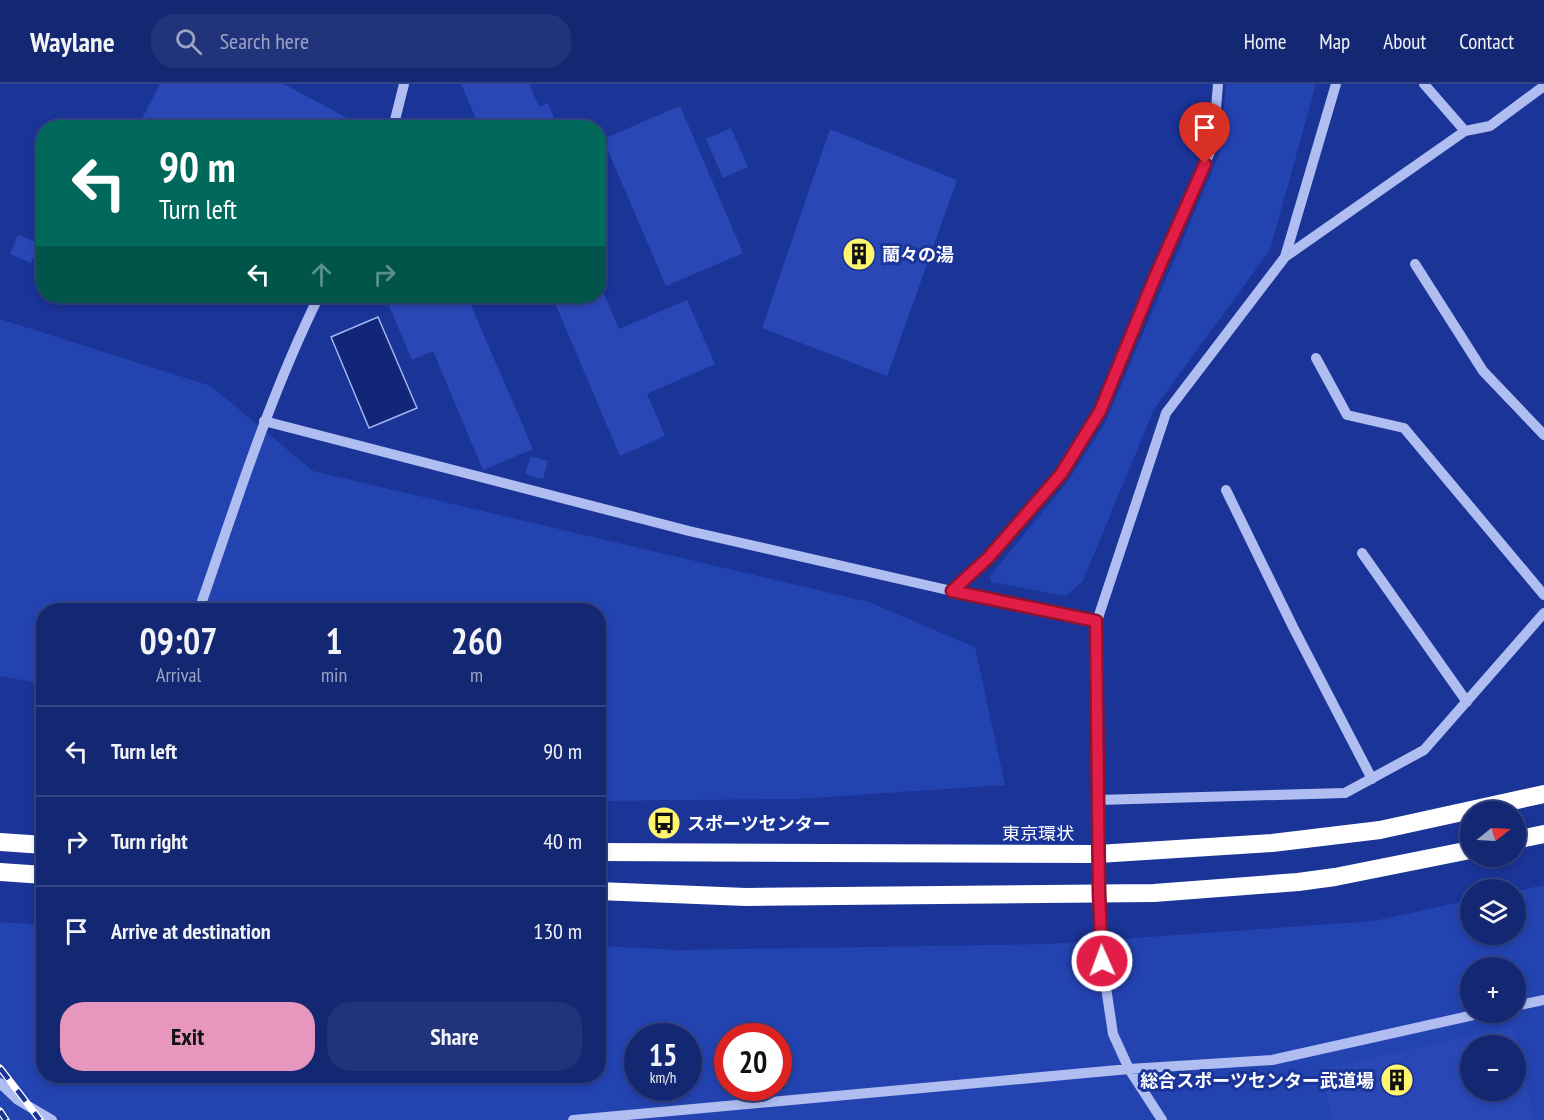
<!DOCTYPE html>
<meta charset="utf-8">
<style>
body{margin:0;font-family:"PT Sans Narrow","Noto Sans JP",sans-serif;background:#21337a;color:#f1f3f6;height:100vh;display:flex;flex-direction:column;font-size:22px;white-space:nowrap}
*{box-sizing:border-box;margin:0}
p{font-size:20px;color:#9da5c4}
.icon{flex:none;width:33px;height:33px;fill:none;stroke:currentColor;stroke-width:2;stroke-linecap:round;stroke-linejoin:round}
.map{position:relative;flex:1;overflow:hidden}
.panel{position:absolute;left:36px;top:519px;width:570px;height:480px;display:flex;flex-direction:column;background:#142772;border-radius:24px;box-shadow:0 3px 9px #0003,0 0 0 2px #334484}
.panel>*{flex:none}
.hud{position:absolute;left:36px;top:36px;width:570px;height:183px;border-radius:24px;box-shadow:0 3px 9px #0003,0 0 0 2px #334484;background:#00695c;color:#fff;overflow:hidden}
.needle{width:39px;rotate:72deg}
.controls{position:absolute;left:1460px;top:717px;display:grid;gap:12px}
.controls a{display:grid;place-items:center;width:66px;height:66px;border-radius:50%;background:#142772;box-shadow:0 3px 9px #0003,0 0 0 2px #334484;font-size:30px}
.speed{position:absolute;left:624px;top:939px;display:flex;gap:12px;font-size:30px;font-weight:700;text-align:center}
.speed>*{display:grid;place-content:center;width:78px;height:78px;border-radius:50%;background:#142772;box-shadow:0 3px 9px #0003,0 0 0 2px #334484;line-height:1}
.speed small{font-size:15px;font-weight:400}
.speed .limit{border:9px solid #d22;background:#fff;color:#111}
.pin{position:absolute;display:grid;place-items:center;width:51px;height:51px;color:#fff;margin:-62px -26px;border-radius:50% 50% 50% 0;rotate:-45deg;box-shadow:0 0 6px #0007}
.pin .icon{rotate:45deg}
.me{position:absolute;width:66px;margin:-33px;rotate:358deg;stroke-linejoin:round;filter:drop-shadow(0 0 4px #0008)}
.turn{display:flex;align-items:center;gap:21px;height:126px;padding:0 24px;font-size:27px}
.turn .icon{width:78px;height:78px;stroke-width:2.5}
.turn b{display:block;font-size:42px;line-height:51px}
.lanes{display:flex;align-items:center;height:57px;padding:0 24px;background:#0003;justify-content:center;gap:30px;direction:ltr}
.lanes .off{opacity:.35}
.eta{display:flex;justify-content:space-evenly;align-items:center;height:102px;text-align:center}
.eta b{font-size:36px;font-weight:700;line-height:42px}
.button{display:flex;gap:12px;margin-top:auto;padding:12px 24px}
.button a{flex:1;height:69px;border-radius:24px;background:#e797bd;color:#111;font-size:24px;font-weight:700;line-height:69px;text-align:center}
.button a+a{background:#21337a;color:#f1f3f6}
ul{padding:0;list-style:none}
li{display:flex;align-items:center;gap:18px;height:90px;padding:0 24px;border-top:2px solid #334484}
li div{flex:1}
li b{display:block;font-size:22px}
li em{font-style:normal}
header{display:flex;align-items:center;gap:36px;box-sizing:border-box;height:84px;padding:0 30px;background:#142772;border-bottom:2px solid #334484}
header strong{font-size:28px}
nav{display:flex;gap:33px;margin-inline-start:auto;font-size:21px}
.search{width:420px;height:54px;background:#21337a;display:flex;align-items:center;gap:15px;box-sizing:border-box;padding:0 21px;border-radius:24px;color:#9da5c4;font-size:22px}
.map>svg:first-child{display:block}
</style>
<header>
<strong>Waylane</strong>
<div class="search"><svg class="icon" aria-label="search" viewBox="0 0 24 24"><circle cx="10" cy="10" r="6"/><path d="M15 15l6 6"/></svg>Search here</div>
<nav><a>Home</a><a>Map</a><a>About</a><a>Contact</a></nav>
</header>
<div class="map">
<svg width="1544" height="1036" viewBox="0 0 1544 1036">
<rect width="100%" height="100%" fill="#1a3498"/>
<path fill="#2343b1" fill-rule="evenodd" d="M1226 0H1316L1270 166 1154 325 1083 497 1066 512 991 498 990 492 1068 397 1105 339 1220 68Z
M0 235 211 302 313 387 869 518 975 563 1005 701 798 715 599 717 598 526H44L43 600 0 592Z
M1544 801V1036H0V838L43 841 44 992H598L599 862 678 866 1048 860 1373 837 1470 816V850H1515V807ZM1470 884H1515V928H1470ZM638 952H688V1004H638ZM728 952H778V1004H728ZM1470 962H1515V1006H1470Z"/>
<path fill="#112676" stroke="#a2b5f3" stroke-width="1.5" d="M378 233 417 324 369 344 331 253Z"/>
<path fill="#2948b6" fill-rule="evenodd" d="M160 0H284L362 42 361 44H137Z
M461 0H529L539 23 548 19 558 44H480Z
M680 22 743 169 666 202 603 55Z
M731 44 748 83 723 94 706 55Z
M830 45 957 96 887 292 762 244Z
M18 151 44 161 41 177 33 174 31 179 10 170Z
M598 196 619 245 687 216 715 280 647 310 665 352 620 372 552 212H598Z
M385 212H467L533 365 483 386 433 267 412 276Z
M531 372 548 377 543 395 525 390Z
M1513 942 1534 1036H1333L1321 985ZM1470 962H1515V1006H1470Z"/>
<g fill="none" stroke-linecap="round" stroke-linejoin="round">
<path stroke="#afbdf1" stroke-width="10" d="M1424 0 1465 47
M393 44 404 0
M1285 173 1336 0
M1415 180 1483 287 1544 351
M1316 274 1347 331 1404 344 1544 511
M264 337 689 447 952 507 1097 537
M1226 406 1293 543 1372 695
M1362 469 1467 618
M952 507 988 474 1061 390 1100 327 1155 193 1213 61 1218 0
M199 526C236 420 269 313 319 212
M1098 716 1345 709 1424 666 1544 529
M1515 922 1544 916
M0 999 18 1016 52 1036
M573 1036 1129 985 1272 976 1487 928
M1162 1036 1129 985 1113 950 1102 877 1099 808 1097 537 1166 329 1285 173 1465 47 1490 42 1544 2"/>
<path stroke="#fff" stroke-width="18" d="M1515 756 1544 750
M0 758 44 761
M598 768 1098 770 1272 759 1380 746 1544 710
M0 788 44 791
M598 807 746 813 1154 809 1298 798 1335 793 1470 766"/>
<defs>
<path id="rail" d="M0 984 40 1036
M0 1027 6 1036"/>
</defs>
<use href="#rail" stroke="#fff" stroke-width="7"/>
<use href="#rail" stroke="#1a3498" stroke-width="4.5" stroke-dasharray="14" stroke-linecap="butt"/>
</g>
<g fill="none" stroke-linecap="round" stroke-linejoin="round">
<defs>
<path id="route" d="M1102 877 1099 808 1096 537 952 507 988 474 1061 390 1100 327 1155 193 1205 80"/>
</defs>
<use href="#route" stroke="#92132f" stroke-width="15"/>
<use href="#route" stroke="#e11d48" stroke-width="10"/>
</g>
<defs>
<symbol id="building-disc" viewBox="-11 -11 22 22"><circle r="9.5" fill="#fff66e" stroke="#1a3498"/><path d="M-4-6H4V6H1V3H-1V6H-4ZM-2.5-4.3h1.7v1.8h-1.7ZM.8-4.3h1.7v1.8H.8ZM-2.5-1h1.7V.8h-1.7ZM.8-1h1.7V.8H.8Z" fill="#111"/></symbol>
<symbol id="bus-disc" viewBox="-11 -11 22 22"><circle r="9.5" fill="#fff66e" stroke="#1a3498"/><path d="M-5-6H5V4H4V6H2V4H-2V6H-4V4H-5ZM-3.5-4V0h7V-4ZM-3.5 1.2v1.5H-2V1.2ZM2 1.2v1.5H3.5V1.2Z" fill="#111"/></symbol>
</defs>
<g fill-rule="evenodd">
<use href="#building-disc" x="840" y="151" width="38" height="38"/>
<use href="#bus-disc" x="645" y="720" width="38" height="38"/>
<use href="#building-disc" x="1378" y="977" width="38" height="38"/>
</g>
<g text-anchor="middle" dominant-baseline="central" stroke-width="6" stroke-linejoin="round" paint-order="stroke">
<g font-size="18" font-weight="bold" fill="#fff" stroke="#1a3498" text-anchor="start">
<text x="882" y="170">蘭々の湯</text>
<text x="687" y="739">スポーツセンター</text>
<text x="1374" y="996" text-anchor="end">総合スポーツセンター武道場</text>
</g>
<g font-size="18" fill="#fff" stroke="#1a3498">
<text x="1038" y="749">東京環状</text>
</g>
</g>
</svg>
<div class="controls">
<a><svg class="needle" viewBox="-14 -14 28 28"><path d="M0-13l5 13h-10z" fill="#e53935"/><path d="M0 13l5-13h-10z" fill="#9da5c4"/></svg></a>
<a><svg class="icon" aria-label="layers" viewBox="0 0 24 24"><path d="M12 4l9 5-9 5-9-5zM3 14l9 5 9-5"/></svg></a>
<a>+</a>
<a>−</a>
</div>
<div class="speed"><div>15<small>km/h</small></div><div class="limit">20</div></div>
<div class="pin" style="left:1205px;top:80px;background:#d93025"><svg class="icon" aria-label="arrive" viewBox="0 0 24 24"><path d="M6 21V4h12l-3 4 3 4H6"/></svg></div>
<svg class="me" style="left:1102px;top:877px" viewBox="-20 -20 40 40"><circle r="17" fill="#e11d48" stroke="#fff" stroke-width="3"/><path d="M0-11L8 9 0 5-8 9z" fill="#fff"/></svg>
<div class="hud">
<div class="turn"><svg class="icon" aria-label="left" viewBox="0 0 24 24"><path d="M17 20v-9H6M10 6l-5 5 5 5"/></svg><div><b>90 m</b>Turn left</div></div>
<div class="lanes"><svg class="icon" aria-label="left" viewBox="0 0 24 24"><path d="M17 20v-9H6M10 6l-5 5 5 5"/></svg><svg class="icon off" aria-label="ahead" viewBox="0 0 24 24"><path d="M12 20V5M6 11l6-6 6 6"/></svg><svg class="icon off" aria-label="right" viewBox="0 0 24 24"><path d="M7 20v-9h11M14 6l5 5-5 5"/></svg></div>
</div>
<section class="panel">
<div class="eta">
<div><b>09:07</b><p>Arrival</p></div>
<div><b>1</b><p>min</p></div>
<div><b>260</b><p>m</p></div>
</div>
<ul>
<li><svg class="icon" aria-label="left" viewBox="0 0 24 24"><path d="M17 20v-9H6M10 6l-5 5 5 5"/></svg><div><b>Turn left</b></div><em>90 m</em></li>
<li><svg class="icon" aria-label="right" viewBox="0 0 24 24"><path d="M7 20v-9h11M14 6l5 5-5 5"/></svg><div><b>Turn right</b></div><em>40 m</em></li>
<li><svg class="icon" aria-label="arrive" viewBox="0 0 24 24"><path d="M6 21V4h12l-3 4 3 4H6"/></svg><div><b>Arrive at destination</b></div><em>130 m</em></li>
</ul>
<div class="button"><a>Exit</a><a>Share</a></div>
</section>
</div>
